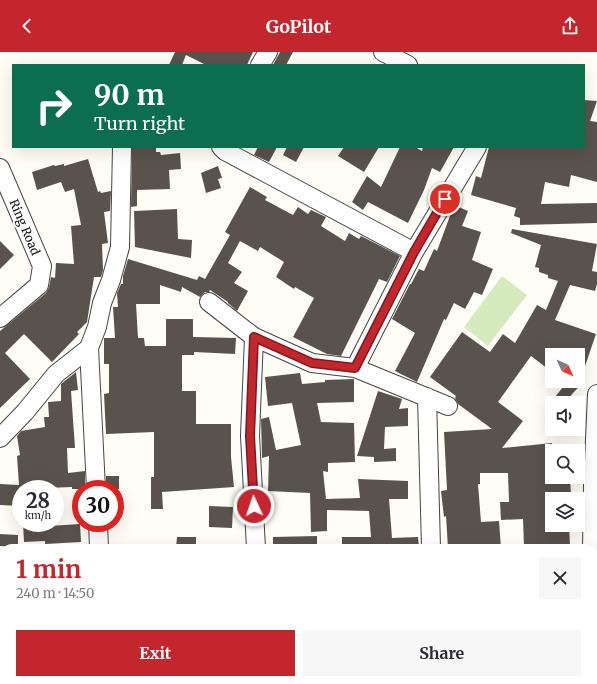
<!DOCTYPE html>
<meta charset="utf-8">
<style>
body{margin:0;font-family:Merriweather,serif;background:#f7f7f7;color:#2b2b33;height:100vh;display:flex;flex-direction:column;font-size:15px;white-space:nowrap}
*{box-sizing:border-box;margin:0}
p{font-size:13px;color:#7c7c81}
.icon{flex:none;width:22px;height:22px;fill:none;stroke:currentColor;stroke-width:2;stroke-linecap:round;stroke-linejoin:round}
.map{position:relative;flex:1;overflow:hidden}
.details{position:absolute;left:0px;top:492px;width:597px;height:140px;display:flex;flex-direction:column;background:#fff;border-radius:12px 12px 0 0;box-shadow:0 4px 16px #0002}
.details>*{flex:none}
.banner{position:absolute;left:12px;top:12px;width:573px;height:84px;border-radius:0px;box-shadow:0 4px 16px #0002;background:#0b6e4f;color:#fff;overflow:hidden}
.needle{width:26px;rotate:135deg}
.fabs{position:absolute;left:545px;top:296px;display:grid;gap:8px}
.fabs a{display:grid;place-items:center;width:40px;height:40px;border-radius:0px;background:#fff;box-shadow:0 4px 16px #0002;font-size:20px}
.speed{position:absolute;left:12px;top:428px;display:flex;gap:8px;font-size:20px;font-weight:700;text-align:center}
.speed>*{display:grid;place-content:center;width:52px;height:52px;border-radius:50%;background:#fff;box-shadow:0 4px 16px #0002;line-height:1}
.speed small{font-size:10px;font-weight:400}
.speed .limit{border:6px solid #d22;background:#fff;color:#111}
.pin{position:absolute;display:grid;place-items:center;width:34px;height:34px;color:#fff;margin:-17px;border:2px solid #fff;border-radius:50%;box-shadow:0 1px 4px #0007}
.me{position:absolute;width:44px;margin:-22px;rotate:357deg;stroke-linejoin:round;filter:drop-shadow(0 0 3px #0008)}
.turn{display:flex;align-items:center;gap:14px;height:84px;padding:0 16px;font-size:18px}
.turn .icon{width:52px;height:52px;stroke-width:2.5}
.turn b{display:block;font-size:28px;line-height:34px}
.round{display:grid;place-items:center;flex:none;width:42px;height:42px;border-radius:0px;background:#f7f7f7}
.head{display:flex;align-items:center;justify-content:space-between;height:68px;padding:0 16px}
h1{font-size:24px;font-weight:700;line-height:30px;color:#c4262e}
.action{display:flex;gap:8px;margin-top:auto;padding:8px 16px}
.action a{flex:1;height:46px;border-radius:0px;background:#c4262e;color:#fff;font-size:16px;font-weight:700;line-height:46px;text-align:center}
.action a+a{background:#f7f7f7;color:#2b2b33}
header{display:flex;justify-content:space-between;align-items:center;height:52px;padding:0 16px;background:#c4262e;color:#fff;font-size:18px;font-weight:700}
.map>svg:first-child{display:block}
</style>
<header><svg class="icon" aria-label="back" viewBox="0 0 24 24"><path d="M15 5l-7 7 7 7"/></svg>GoPilot<svg class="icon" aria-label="share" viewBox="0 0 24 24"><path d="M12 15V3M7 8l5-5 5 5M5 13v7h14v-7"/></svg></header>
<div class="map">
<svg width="597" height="632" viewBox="0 0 597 632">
<rect width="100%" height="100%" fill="#fffdf5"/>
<path fill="#d5ebbd" d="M502 224 527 243 488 294 464 275Z"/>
<path fill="#5a524d" d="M175 0H253L247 13H206L186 3 182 13H169Z
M280 0H293L286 13H273Z
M584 48 597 49 590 69 597 70V130L571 123 569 135 545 130 541 152 597 151V171L520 173V166L514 164 516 156 471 143 476 124 481 126 489 95H584Z
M132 95H156V100H160L161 103 180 101 181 117 169 118 170 137 137 138V154L131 155Z
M258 95H277L269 110 254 103Z
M287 95H304L296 110 283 103Z
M344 95H379L364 120 338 104Z
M400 95H415L422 99 423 95H454L440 120 432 116 424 138 408 171 368 150 363 158 352 150 367 124 381 135Z
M88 107 98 140 100 139 101 141 111 139 110 159 104 160 108 191 102 192 103 218 101 225H94L87 270 77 280 79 282 52 310 24 282 5 301 30 327 0 356V279L46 241 49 235 51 225 55 226 56 211 74 212 71 174 81 173 74 137 65 140 61 130 37 138 32 120 54 113 55 114 64 112V114Z
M218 114 222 126 218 127 221 136 206 141 201 121Z
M250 135 267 145 265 148 293 163 298 155 308 162 311 158 326 165 321 174 345 189 349 181 359 187 361 184 400 204 387 230 379 227 341 304 327 302 293 285 314 246 295 235 294 237 276 225 284 210 260 195 258 199 240 189 228 211 242 220 234 231 248 239 237 259 228 251V250L210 238 209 240H205L200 245 182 235 181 240 160 233V252H136L138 286H144L145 294H166V267H193V285L236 286 235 302 194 300V303H182V339H196V372H231V405L234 435 162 440 163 457H151V425H154V380L106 382 104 342 109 341V312H104V286H115L113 255H118L117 241 121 232H123V224L128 207 197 228 199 224 205 227 230 183 225 180Z
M454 153 468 159 462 174 481 180 472 208 493 217 482 243 474 240 465 257 454 251 446 268 444 267 417 330 395 319 415 281 392 267 410 232H411L419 217 424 219 434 197 437 199Z
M177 157 178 187 192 188 191 206 135 195 134 159Z
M512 177 597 192 592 219 597 220V232L595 239 570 233 555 268 596 282 580 329H584L564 351H550L568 329H578V303H552V320L531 304 498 350 523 369 502 396 552 391V428L570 427 571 442 552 443V473H569L570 493 524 495 523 467 501 468 500 450H509L508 421H480V432H478L481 470 499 469 501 496H448L446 464 444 465 441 439 447 438 444 380 492 377 458 352 455 346 456 344 430 325 462 280 490 300 503 282 515 291 537 253 546 258 558 229 548 226V223L539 220V216L535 215 541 193 511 181Z
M0 189 14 203 0 217Z
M76 320 78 338 71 339 75 396H67L68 421 85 419V437H72V435L21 437V454L0 453V432L19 433 17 404 20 403 17 384 21 379 45 375 44 365H49L48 350 61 349V332Z
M300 321 302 332 325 330V328L354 327V350L317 351 321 370 354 371 355 410 328 411V420L323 419 326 447 360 446 358 427 408 429V447H389L392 486 418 485 419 496H342V485H371L369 459 327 458V479L311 480 310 441 268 439 269 404 262 406 261 367 269 365 276 398 301 393 292 351 268 354 265 325Z
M378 339 402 347 399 357 408 356V374L385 375 384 397 396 396V409L374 410V405L357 404Z
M106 424H119V437H106Z
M209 454 233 455 232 476 209 475Z
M23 471H48L49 474 80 472 81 490 45 492V489L24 490Z
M0 482 18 483V495L0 494Z
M317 484V496H273V485Z
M177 485H196V496H176Z"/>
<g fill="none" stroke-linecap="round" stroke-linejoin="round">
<defs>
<path id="minor" d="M383 0 408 13
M260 13 268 0
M221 95 225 99 414 200
M0 116 42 214 39 233 0 266
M209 250 254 285 312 311 355 316 448 354
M254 285 250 384 256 496
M355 316 414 200 477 95
M427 345 431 496
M0 386 25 360 56 322 89 296
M96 437 89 296 97 275 102 251 111 228 120 195 122 95
M98 471 99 496
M592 496 593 433 597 342
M593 578 595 632
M103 628V632
M262 628 263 632
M435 628V632"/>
</defs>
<use href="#minor" stroke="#444" stroke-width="20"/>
<use href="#minor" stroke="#fff" stroke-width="18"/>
</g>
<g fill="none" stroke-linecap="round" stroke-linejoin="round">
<defs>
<path id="route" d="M254 454 250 384 254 285 312 311 355 316 414 200 445 147"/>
</defs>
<use href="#route" stroke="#7f191e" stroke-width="10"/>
<use href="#route" stroke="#c4262e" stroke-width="7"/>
</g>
<g text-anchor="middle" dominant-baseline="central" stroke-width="4" stroke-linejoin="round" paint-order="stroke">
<g font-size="12" fill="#111" stroke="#fff">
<text transform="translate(25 175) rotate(67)">Ring Road</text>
</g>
</g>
</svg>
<div class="fabs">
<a><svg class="needle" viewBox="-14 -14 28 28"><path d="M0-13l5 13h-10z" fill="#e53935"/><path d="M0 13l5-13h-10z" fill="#7c7c81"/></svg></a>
<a><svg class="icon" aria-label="sound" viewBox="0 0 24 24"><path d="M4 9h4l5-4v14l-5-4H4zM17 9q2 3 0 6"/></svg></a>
<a><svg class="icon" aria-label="search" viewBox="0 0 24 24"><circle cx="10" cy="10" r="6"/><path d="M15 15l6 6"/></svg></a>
<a><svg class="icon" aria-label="layers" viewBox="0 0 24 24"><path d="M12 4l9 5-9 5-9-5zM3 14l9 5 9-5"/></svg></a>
</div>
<div class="speed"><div>28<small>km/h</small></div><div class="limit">30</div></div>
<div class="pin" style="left:445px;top:147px;background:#d93025"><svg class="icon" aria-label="arrive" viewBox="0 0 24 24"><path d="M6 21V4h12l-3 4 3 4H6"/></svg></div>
<svg class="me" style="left:254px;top:454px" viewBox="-20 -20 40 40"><circle r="17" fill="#c4262e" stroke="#fff" stroke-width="3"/><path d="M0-11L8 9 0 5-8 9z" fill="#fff"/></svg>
<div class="banner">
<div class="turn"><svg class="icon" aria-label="right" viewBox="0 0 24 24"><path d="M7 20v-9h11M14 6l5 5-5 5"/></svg><div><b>90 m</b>Turn right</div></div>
</div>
<section class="details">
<div class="head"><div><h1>1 min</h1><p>240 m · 14:50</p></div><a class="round"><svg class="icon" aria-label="close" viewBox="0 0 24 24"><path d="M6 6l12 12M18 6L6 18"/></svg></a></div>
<div class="action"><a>Exit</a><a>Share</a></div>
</section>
</div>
